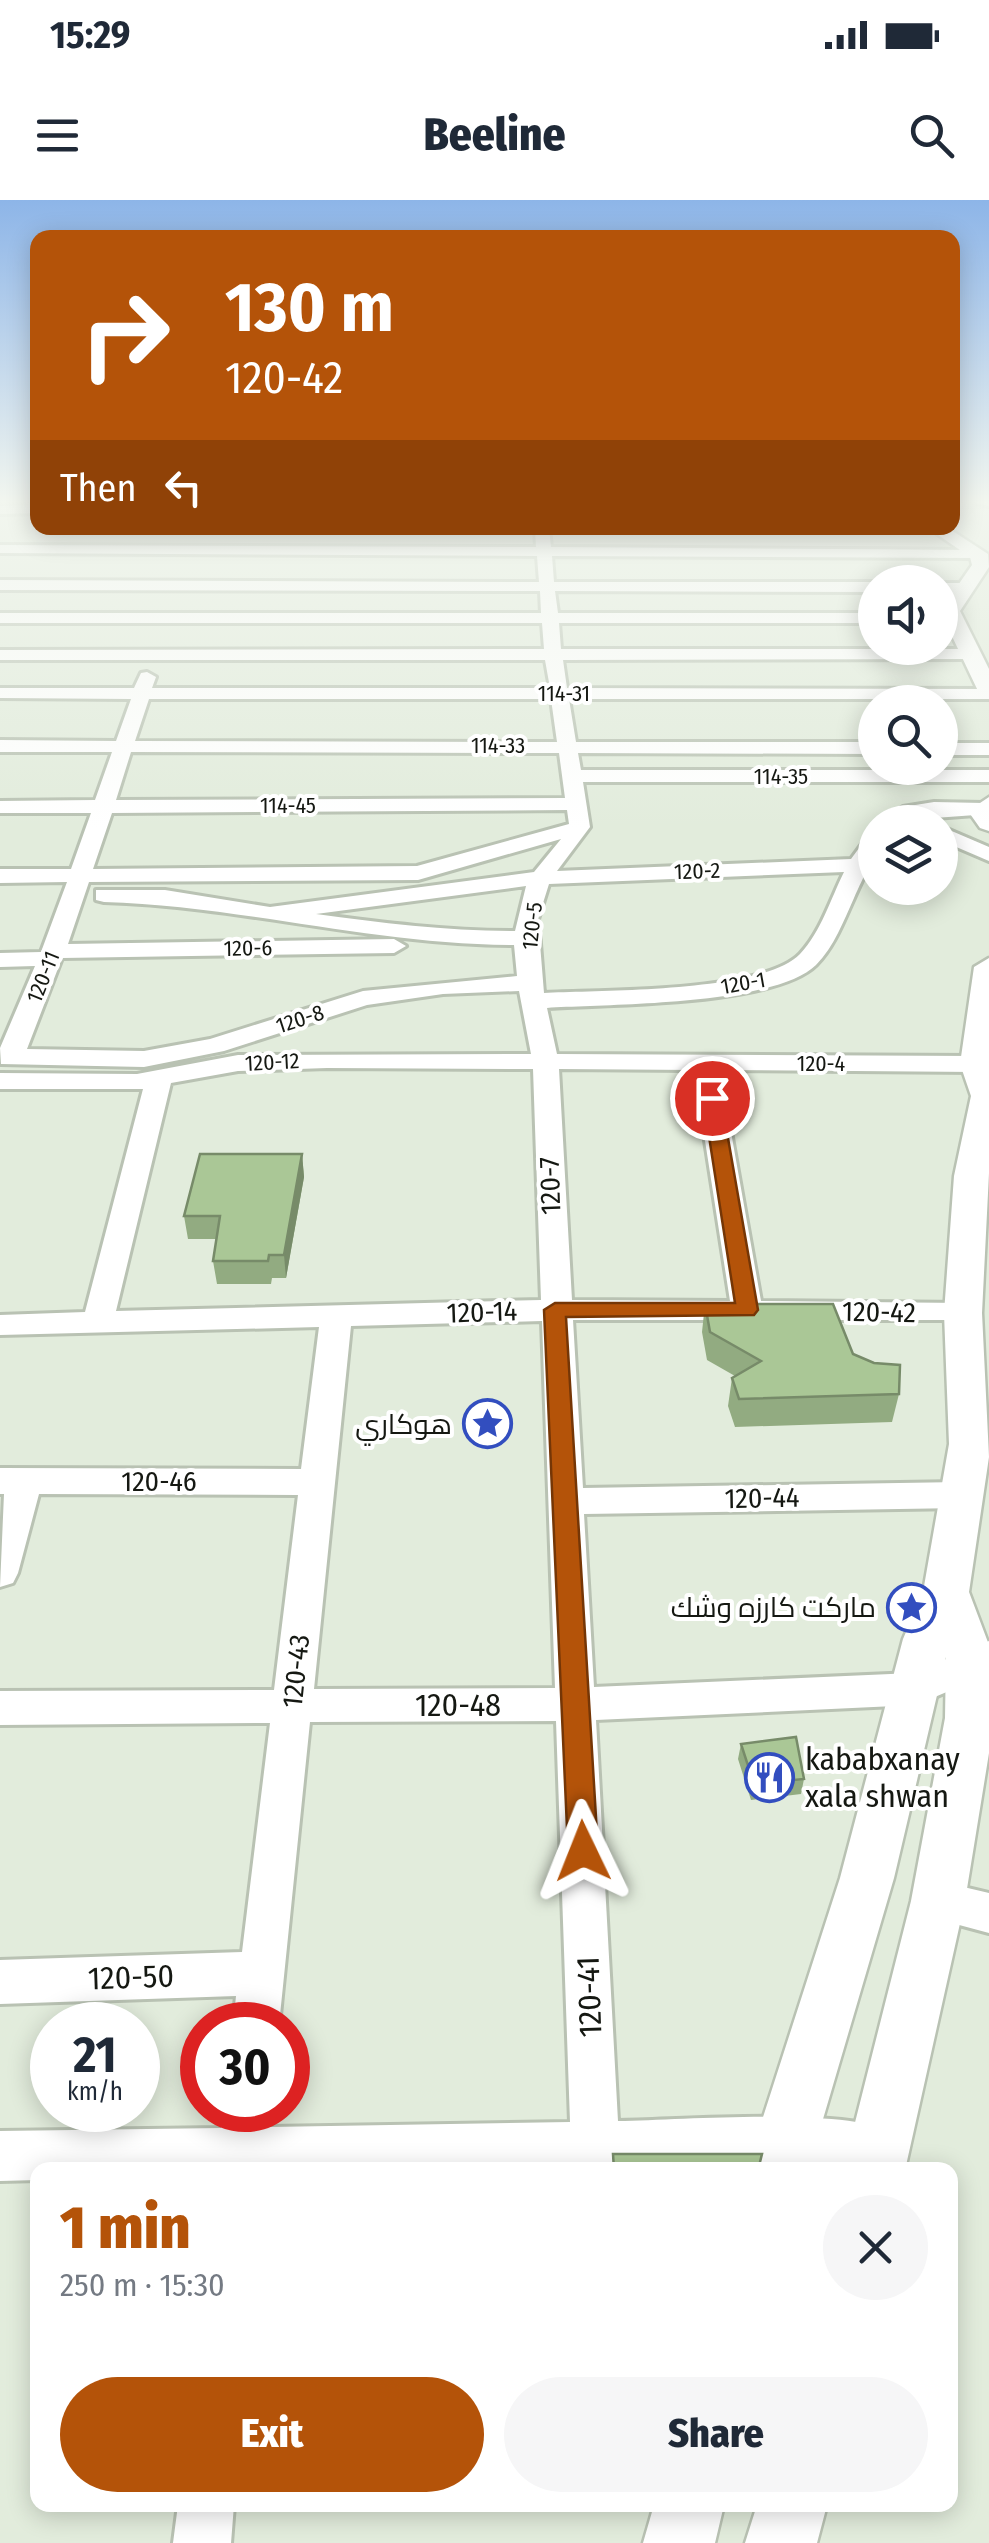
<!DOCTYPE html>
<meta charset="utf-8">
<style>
body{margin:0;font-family:"Fira Sans Condensed",Cairo,sans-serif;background:#f6f6f7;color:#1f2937;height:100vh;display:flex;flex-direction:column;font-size:38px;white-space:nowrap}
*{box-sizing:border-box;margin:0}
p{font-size:32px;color:#747a83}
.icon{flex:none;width:55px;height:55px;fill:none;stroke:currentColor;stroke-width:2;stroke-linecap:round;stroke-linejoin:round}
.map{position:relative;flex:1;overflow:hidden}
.panel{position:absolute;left:30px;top:1962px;width:928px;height:350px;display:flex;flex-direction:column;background:#fff;border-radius:20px;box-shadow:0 5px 25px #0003}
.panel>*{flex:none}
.hud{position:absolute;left:30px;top:30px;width:930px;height:305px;border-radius:20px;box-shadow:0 5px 25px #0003;background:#b45309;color:#fff;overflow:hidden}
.fabs{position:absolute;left:858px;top:365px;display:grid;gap:20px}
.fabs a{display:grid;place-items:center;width:100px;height:100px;border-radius:50%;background:#fff;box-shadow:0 5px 25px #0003;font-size:50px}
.speed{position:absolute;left:30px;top:1802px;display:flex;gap:20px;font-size:50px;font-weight:700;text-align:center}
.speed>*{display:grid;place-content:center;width:130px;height:130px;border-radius:50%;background:#fff;box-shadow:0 5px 25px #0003;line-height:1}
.speed small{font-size:25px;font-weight:400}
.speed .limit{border:15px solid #d22;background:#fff;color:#111}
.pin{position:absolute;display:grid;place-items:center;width:85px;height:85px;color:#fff;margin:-42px;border:5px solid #fff;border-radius:50%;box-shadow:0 2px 10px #0007}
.me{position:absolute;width:110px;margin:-55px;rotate:358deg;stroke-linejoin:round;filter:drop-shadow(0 0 8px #0008)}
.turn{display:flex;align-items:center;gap:35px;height:210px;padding:0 30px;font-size:45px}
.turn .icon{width:130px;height:130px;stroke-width:2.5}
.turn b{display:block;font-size:70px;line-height:85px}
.then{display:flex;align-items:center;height:95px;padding:0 30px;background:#0003;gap:20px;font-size:38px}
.round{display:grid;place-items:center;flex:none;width:105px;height:105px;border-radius:52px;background:#f6f6f7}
.head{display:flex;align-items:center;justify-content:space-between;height:170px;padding:0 30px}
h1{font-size:60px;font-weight:800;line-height:75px;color:#b45309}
.primary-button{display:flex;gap:20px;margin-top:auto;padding:20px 30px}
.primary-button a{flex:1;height:115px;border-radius:60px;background:#b45309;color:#fff;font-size:40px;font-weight:800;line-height:115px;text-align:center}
.primary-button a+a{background:#f6f6f7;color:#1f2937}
.status{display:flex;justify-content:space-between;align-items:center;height:70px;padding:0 50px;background:#fff;direction:ltr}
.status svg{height:28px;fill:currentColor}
header{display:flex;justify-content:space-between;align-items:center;height:130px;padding:0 30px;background:#fff;font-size:45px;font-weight:800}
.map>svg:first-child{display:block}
</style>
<div class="status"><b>15:29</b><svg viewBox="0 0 49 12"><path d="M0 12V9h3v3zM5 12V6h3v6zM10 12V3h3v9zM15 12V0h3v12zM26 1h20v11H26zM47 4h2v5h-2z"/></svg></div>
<header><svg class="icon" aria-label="menu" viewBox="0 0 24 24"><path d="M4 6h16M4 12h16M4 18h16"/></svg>Beeline<svg class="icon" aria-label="search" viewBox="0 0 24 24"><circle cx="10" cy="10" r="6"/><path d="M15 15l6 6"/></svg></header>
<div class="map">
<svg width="989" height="2343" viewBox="0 0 989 2343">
<rect width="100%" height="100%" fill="#e2ecdc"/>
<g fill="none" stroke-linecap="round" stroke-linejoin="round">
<defs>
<path id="minor" d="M975 300H989V306L977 303Z
M38 305V313L0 314V306Z
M535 328H549L551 347 979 350 986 354 979 358 552 356 554 382H876L875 392 555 391 558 413H875V423H559L561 449H968L977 454 968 459 563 460 567 488 989 489V499H569L576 542H875V554L578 553 581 570H989V582H583L590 627 557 671 851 659 868 636 875 634C875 658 864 675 854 698 844 720 834 747 816 765 774 806 607 804 547 808L557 854 976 856 989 864 976 872 720 870 761 1101 963 1103 974 1106 979 1113 974 1120H573L583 1288 960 1282 972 1286 978 1295 972 1304 960 1308 584 1314 594 1487 913 1473 989 1441V1474L916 1505 596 1520 618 1921C688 1920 837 1907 896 1932L904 1949 896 1966 888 1970H38V1980L0 1981V1931L221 1928 223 1910H271L270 1927 570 1922 556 1521 310 1522 279 1825H233L236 1796 0 1804V1760L242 1752 270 1523 0 1525V1491L274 1490 298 1295 39 1294 18 1373 13 1383 0 1387 4 1294H0V1268L301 1269 319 1127 0 1135V1115L85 1112 143 889H0V873L137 874 238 855 531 854 519 791 443 794 367 805 224 851 144 867 1 864 0 848 35 766 0 767V753L41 752 67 682 0 683V669H71L91 613H0V601L95 600 112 552H0V540L116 541 131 499 0 498V488H134L141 473 147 472 156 477 152 488H550L545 460H0V450L544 449 542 423H0V413H541L540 391 0 390V380L539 382 537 356 0 353V345L536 347ZM149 499H551L557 542 135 541ZM131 552 559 553 565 598 116 600ZM567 610 569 624 417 666 93 669 112 613ZM561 639 534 672 270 707 165 690H96V700L104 702C242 706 376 745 514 745L517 776 363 791 210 839 144 851 27 849 62 758 394 753 406 746 394 739 68 744 89 682 418 680ZM844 672C831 698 821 732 800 754 762 793 601 790 544 793L538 719 549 684ZM526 686 515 731C448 731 382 723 316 714ZM327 868 533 869 541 1100 116 1111 171 883 238 871ZM559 869 694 870 730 1101 572 1100ZM542 1121 555 1488 314 1489 351 1126Z
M940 383H965L973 388 965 393H940Z
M940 543H989V555H940Z
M934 602 983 603 989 604V614L880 622 903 607Z
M940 626 989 647V661L940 640Z
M938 1681 989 1693V1733L922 1715 916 1701 922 1687Z
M178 2305H234L231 2343H173Z"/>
<path id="major" d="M928 328H948L988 354 989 367 960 411 989 469V498L978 491 940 411 972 365 970 357Z
M989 597V631L980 628 968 611Z
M989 758V973L982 1113 989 1257 969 1392 989 1445V1553L965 1701 905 1970H843L911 1701 945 1518 946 1457 894 1678 808 1970H746L840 1678 903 1439 923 1392 949 1244 944 1113 954 976 971 896 960 864 974 767Z
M654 2305H724L715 2343H643Z
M757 2305H827L817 2343H745Z"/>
</defs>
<use href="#minor" stroke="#b9c2b3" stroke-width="6"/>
<use href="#major" stroke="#b9c2b3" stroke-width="5"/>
<use href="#minor" fill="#fff" fill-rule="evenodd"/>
<use href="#major" fill="#fff" fill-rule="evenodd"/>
</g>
<path fill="#92ab81" d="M302 954 304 977 286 1078H272L271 1084H217L213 1061 217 1039H188L184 1016Z
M705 1104 853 1154 899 1194 892 1222 735 1227 728 1206 732 1178 735 1176 707 1160 702 1132Z
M741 1544 804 1579 801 1594 751 1600 738 1559Z"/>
<path fill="#778b69" d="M302 954 304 977 286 1078 284 1055Z"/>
<path fill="#aac796" stroke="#778b69" stroke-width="2.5" d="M200 954H302L284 1055H269L268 1061H213L220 1016H184Z
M705 1104H833L853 1154 874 1163 900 1165 899 1194 739 1199 732 1178 761 1161 710 1132Z
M796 1537 804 1579 754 1584 741 1544Z
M613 1954H762L758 1970H614Z"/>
<linearGradient id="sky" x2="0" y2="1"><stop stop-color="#8db5e8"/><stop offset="0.48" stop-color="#f2f6ef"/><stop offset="1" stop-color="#f2f6ef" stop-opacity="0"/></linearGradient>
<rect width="989" height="628" fill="url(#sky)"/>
<path fill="#b45309" stroke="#753606" stroke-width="2.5" d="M712 893 721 898 758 1110 754 1115 566 1117 598 1651 593 1661 583 1665 572 1661 568 1651 544 1110 555 1103H735L703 898Z"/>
<defs>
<symbol id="sight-ring" viewBox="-11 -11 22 22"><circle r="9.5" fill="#fff" stroke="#324ebf" stroke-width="1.5"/><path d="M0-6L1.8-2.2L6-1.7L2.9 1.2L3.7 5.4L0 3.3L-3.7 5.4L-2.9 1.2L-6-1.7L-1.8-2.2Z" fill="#324ebf"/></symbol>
<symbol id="restaurant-ring" viewBox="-11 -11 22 22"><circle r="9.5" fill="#fff" stroke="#324ebf" stroke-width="1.5"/><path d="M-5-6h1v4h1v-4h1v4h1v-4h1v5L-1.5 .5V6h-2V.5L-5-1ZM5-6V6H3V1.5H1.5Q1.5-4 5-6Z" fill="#324ebf"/></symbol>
</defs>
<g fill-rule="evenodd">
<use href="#sight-ring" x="460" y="1196" width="55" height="55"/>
<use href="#sight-ring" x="884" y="1380" width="55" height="55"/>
<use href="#restaurant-ring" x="742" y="1550" width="55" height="55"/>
</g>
<g text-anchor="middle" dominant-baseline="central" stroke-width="8" stroke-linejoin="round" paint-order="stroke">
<g font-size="22" fill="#151812" stroke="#fff">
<text x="564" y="493">114-31</text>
<text x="498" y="545">114-33</text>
<text x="781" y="576">114-35</text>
<text x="288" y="605">114-45</text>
<text transform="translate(697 671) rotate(-2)">120-2</text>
<text transform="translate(532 726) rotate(-84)">120-5</text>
<text transform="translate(248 748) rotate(-1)">120-6</text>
<text transform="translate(43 777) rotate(-68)">120-11</text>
<text transform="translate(743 783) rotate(-10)">120-1</text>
<text transform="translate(300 819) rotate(-18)">120-8</text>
<text transform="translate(272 862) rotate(-3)">120-12</text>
<text x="821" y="863">120-4</text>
</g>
<g font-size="28" fill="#151812" stroke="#fff">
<text transform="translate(550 986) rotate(-92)">120-7</text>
<text transform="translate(482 1112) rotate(-2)">120-14</text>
<text transform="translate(879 1112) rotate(1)">120-42</text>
<text x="159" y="1281">120-46</text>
<text transform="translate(762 1298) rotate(-1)">120-44</text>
<text transform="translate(296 1471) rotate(-84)">120-43</text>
</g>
<g font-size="28" fill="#151812" stroke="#fff" text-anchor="end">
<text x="452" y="1224">هوكاري</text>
<text x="876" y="1407">ماركت كارزه وشك</text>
</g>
<g font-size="32" fill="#151812" stroke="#fff">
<text x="458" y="1505">120-48</text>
<text transform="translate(131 1777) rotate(-2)">120-50</text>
<text transform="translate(589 1797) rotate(-92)">120-41</text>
</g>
<g font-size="32" fill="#151812" stroke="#fff" text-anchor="start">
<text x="805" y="1559">kababxanay<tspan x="805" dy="37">xala shwan</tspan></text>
</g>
</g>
</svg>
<div class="fabs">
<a><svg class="icon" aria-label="sound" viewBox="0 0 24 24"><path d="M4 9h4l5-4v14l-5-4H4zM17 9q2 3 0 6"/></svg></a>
<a><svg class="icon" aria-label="search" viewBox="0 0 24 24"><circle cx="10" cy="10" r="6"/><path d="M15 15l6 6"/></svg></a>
<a><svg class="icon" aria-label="layers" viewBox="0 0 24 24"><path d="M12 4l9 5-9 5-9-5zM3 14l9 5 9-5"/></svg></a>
</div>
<div class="speed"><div>21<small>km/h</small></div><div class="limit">30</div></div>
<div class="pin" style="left:712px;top:898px;background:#d93025"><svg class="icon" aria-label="arrive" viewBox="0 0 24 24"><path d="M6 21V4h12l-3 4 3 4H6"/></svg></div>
<svg class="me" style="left:583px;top:1651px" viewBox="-20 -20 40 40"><path d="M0-17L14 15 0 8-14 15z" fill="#b45309" stroke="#fff" stroke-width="4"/></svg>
<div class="hud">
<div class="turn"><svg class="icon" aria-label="right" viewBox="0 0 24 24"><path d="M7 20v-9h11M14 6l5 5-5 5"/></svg><div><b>130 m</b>120-42</div></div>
<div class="then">Then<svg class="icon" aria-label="left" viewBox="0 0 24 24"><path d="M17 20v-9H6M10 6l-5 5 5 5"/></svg></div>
</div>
<section class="panel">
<div class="head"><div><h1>1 min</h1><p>250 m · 15:30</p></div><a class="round"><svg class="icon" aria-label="close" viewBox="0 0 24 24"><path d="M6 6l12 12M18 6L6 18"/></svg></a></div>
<div class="primary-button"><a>Exit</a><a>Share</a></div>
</section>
</div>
